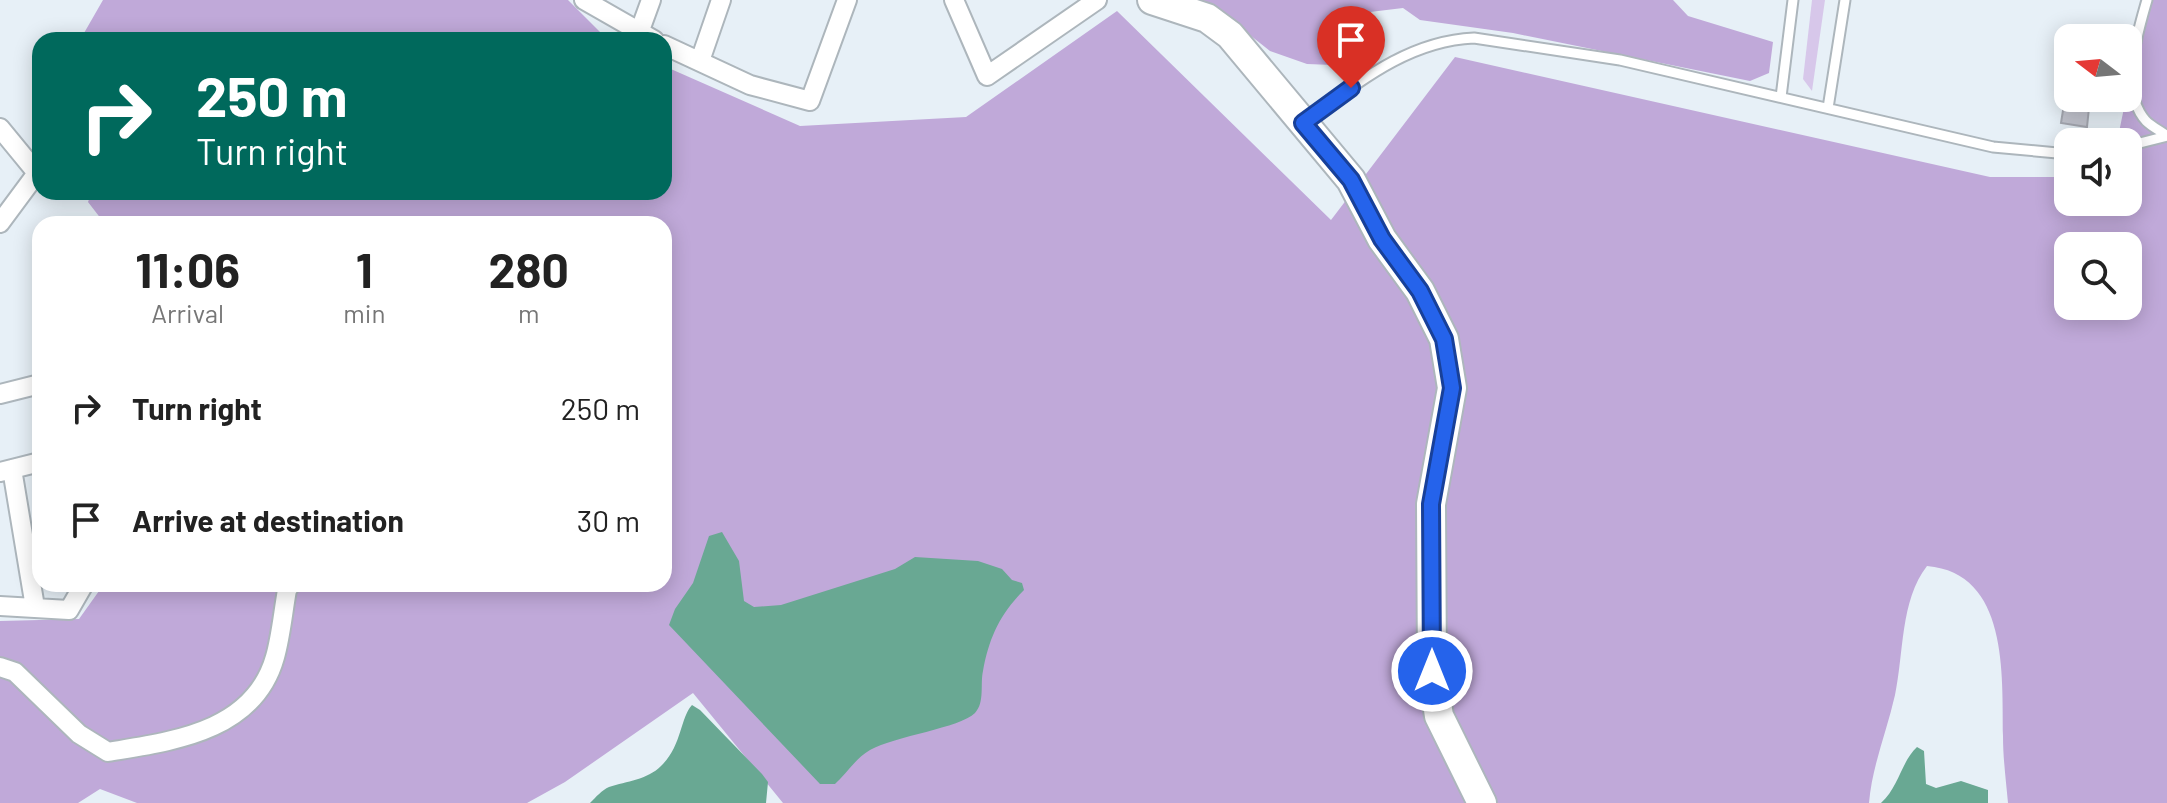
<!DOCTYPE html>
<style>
body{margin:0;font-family:Barlow,sans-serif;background:#f2f2f2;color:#222;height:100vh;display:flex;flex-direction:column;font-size:30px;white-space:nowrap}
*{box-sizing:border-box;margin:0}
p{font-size:26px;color:#767676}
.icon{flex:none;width:44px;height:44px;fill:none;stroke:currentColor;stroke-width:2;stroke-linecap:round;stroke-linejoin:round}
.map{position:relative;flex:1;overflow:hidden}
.drawer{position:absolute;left:32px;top:216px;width:640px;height:376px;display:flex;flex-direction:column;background:#fff;border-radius:24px;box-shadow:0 4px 20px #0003}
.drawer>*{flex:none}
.banner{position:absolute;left:32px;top:32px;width:640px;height:168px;border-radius:24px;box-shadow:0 4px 20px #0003;background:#00695c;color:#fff;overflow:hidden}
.needle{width:52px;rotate:286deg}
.fabs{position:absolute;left:2054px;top:24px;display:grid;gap:16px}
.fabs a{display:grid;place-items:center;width:88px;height:88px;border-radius:16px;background:#fff;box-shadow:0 4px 20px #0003;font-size:40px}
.pin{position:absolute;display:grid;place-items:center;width:68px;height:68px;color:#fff;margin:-82px -34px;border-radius:50% 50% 50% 0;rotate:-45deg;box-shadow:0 0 8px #0007}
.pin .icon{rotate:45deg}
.me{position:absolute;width:88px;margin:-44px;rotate:0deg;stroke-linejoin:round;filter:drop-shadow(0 0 6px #0008)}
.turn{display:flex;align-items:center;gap:28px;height:168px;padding:0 32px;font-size:36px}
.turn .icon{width:104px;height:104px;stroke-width:2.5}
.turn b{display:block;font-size:56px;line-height:68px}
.eta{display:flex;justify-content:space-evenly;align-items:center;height:136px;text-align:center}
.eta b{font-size:48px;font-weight:700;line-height:56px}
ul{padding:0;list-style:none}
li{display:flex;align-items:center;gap:24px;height:112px;padding:0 32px}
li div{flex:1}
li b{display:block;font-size:30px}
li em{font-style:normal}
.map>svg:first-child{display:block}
</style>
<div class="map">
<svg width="2167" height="803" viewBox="0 0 2167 803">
<rect width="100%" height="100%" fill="#e7f0f7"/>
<path fill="#d7c7ea" d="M1812 0H1825L1812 91 1803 79Z"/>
<path fill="#c0a9d9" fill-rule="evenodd" d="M103 0H568L608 40H80Z
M1177 0H1673L1688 16 1773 42 1769 73 1750 81 1513 33 1420 20 1403 8 1370 12 1344 28 1333 65 1307 64 1270 51 1222 13Z
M2141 0H2167V803H2008C2006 781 2003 758 2003 736 2002 675 2009 573 1927 566 1900 601 1904 653 1895 695 1887 731 1872 766 1869 803H783L693 693 565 782 527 803H137L100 789 78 803H0V621L79 619 104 584H664V224H105L88 202 92 192H664V66L800 126 966 117 1117 11 1331 220 1455 57 1990 177H2068V202H2128V142H2117L2126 98H2128ZM2068 246H2128V306H2068Z"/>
<path fill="#69a893" d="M722 532 739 561 744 601 754 607 781 605 895 569 915 557 978 561 1002 569 1012 580 1022 583 1024 590C1000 614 989 638 983 671 980 684 985 702 975 713 960 728 895 736 870 750 856 758 847 773 835 784H820L669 625 675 609 693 583 709 536Z
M692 705 700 710 762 774 768 782 766 803H590C596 797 602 790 609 787 627 781 647 780 661 766 682 746 680 718 692 705Z
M1917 747 1924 751 1926 784 1936 788 1961 781 1988 790V803H1881C1899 787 1901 762 1917 747Z"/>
<path fill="#c3c5cf" stroke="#a6a9b2" stroke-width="2" d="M2065 98H2090L2087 127 2061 123Z"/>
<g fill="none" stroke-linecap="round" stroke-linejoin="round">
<defs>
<path id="service" d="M2147 0C2137 35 2119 91 2146 121 2152 127 2161 131 2167 136
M1781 97 1793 0
M1828 108 1845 0
M1306 121C1358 83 1407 41 1474 38L1620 60 1993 147 2068 154
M2128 146 2167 136"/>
<path id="minor" d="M584 0 654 40
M954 0 987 76 1097 0
M639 33 651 0
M664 45 750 85 810 101 847 0
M701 58 721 0
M0 128 37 173
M0 223 40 169
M0 394 40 384
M12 469 35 607
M0 472 40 462
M0 606 69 610 84 584
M0 667 15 672 79 734 108 752C173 741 254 732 275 657 281 636 283 612 287 590L291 584"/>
<path id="primary" d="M1152 0 1207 18 1230 35 1351 180 1382 239 1420 291 1444 339 1452 388 1431 504 1432 671 1439 716 1482 803"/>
</defs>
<use href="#service" stroke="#adb6bc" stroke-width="13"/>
<use href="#minor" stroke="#adb6bc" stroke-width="22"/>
<use href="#primary" stroke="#adb6bc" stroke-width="32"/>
<use href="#service" stroke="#fff" stroke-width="9"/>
<use href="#minor" stroke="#fff" stroke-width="18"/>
<use href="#primary" stroke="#fff" stroke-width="28"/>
</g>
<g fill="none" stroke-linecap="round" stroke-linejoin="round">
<defs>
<path id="route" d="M1351 88 1303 123 1351 180 1382 239 1420 291 1444 339 1452 388 1431 504 1432 671"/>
</defs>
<use href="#route" stroke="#184099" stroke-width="20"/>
<use href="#route" stroke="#2563eb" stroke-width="14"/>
</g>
</svg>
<div class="fabs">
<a><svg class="needle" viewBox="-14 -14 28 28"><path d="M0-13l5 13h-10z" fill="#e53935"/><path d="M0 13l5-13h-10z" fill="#767676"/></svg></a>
<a><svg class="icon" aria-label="sound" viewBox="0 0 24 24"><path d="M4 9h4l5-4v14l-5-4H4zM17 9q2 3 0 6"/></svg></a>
<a><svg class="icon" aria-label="search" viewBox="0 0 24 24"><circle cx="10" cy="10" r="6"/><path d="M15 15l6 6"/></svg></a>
</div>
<div class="pin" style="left:1351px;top:88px;background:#d93025"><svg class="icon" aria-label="arrive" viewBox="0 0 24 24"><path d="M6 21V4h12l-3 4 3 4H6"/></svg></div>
<svg class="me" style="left:1432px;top:671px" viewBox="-20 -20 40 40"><circle r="17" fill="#2563eb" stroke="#fff" stroke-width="3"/><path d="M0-11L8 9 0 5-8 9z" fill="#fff"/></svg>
<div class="banner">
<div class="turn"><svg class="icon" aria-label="right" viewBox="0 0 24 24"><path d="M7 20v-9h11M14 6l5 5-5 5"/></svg><div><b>250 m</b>Turn right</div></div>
</div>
<section class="drawer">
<div class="eta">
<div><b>11:06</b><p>Arrival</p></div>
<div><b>1</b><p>min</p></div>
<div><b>280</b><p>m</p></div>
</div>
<ul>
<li><svg class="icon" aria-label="right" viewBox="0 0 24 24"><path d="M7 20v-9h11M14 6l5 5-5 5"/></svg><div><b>Turn right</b></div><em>250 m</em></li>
<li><svg class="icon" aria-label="arrive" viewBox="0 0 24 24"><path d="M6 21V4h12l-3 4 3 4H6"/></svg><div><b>Arrive at destination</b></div><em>30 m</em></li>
</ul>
</section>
</div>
